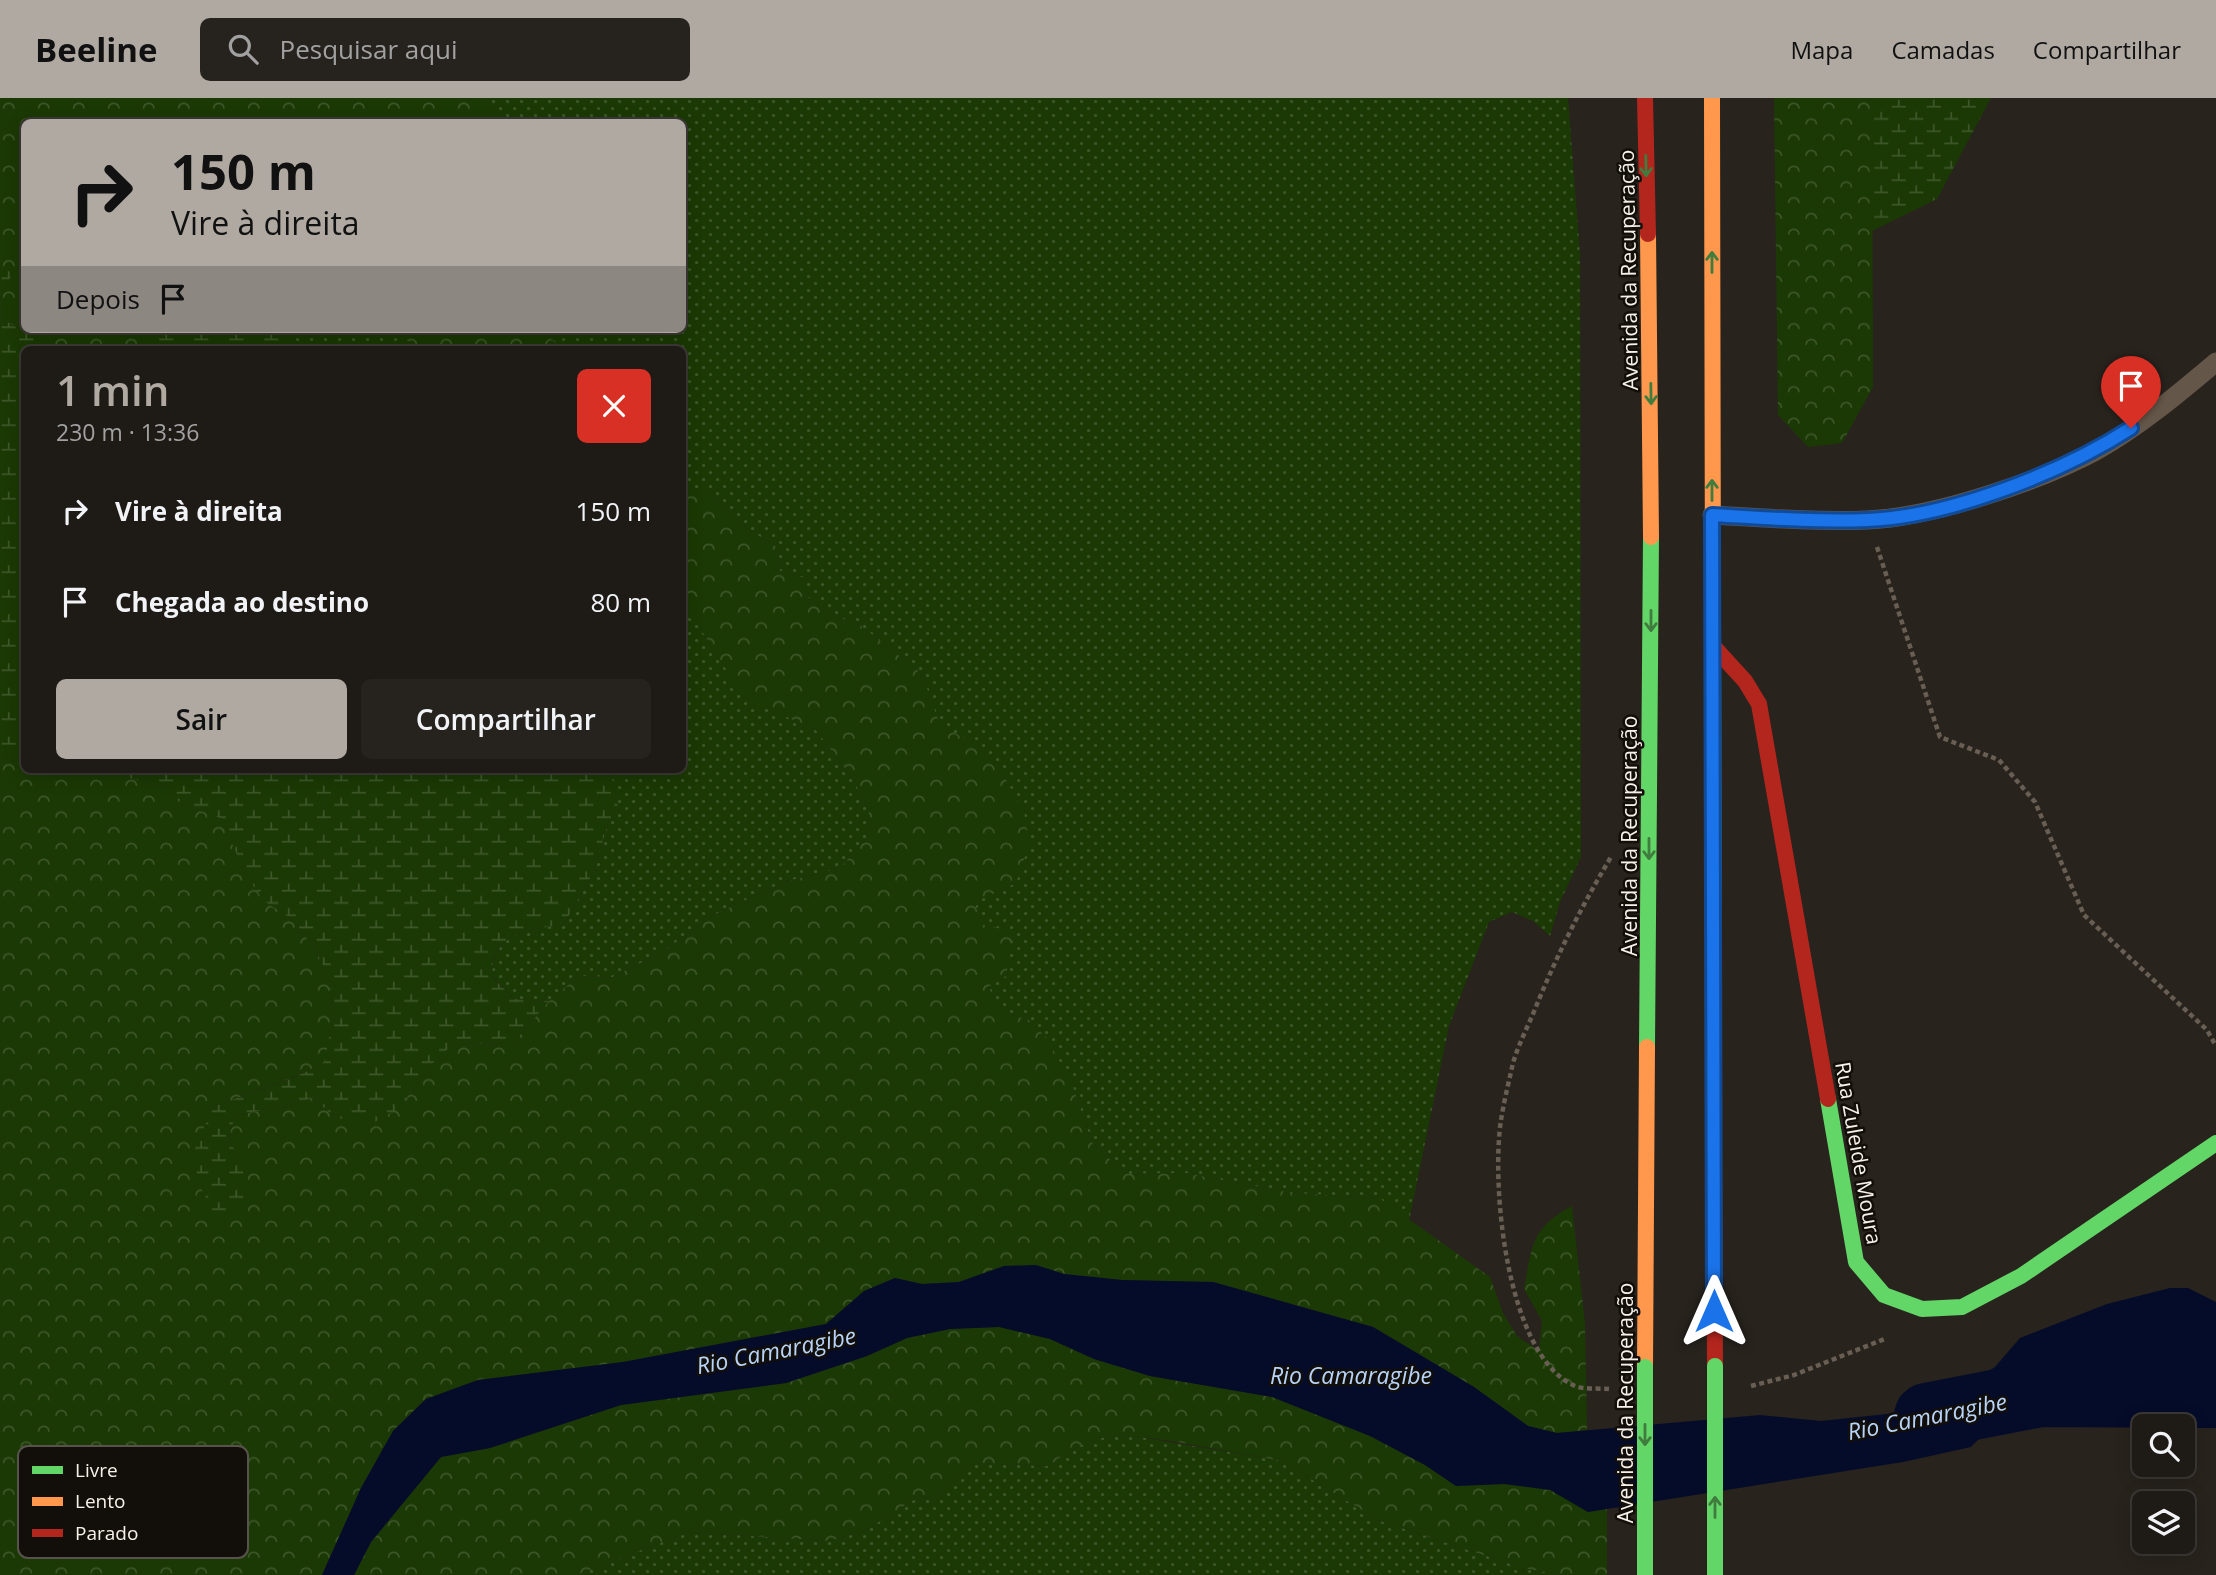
<!DOCTYPE html>
<html lang="pt">
<meta charset="utf-8">
<style>
body{margin:0;font-family:"Open Sans",sans-serif;background:#26231f;color:#f1f3f6;height:100vh;display:flex;flex-direction:column;font-size:26px;white-space:nowrap}
*{box-sizing:border-box;margin:0}
p{font-size:23px;color:#a1a1a1}
.icon{flex:none;width:38px;height:38px;fill:none;stroke:currentColor;stroke-width:2;stroke-linecap:round;stroke-linejoin:round}
.map{position:relative;flex:1;overflow:hidden}
.details{position:absolute;left:21px;top:248px;width:665px;height:427px;display:flex;flex-direction:column;background:#1e1a16;border-radius:10px;box-shadow:0 4px 18px #0003,0 0 0 2px #3c3835}
.details>*{flex:none}
.guide{position:absolute;left:21px;top:21px;width:665px;height:214px;border-radius:10px;box-shadow:0 4px 18px #0003,0 0 0 2px #3c3835;background:#afa9a2;color:#111;overflow:hidden}
.controls{position:absolute;left:2132px;top:1316px;display:grid;gap:14px}
.controls a{display:grid;place-items:center;width:63px;height:63px;border-radius:10px;background:#1e1a16;box-shadow:0 4px 18px #0003,0 0 0 2px #3c3835;font-size:35px}
.pin{position:absolute;display:grid;place-items:center;width:60px;height:60px;color:#fff;margin:-72px -30px;border-radius:50% 50% 50% 0;rotate:-45deg;box-shadow:0 0 7px #0007}
.pin .icon{rotate:45deg}
.me{position:absolute;width:77px;margin:-38px;rotate:0deg;stroke-linejoin:round;filter:drop-shadow(0 0 5px #0008)}
.turn{display:flex;align-items:center;gap:24px;height:147px;padding:0 35px;font-size:32px}
.turn .icon{width:91px;height:91px;stroke-width:2.5}
.turn b{display:block;font-size:49px;line-height:60px}
.then{display:flex;align-items:center;height:66px;padding:0 35px;background:#0003;gap:14px;font-size:26px}
.round{display:grid;place-items:center;flex:none;width:74px;height:74px;border-radius:10px;background:#26231f}
.overview{display:flex;align-items:center;justify-content:space-between;height:119px;padding:0 35px}
h1{font-size:42px;font-weight:600;line-height:52px;color:#afa9a2}
.button{display:flex;gap:14px;margin-top:auto;padding:14px 35px}
.button a{flex:1;height:80px;border-radius:10px;background:#afa9a2;color:#111;font-size:28px;font-weight:600;line-height:80px;text-align:center}
.button a+a{background:#26231f;color:#f1f3f6}
ul{padding:0;list-style:none}
li{display:flex;align-items:center;gap:21px;height:91px;padding:0 35px}
li div{flex:1}
li b{display:block;font-size:26px}
li em{font-style:normal}
header{display:flex;align-items:center;gap:42px;box-sizing:border-box;height:98px;padding:0 35px;background:#afa9a2;color:#111}
header strong{font-size:33px}
nav{display:flex;gap:38px;margin-inline-start:auto;font-size:24px}
.search{width:490px;height:63px;background:#26231f;display:flex;align-items:center;gap:18px;box-sizing:border-box;padding:0 24px;border-radius:10px;color:#a1a1a1;font-size:26px}
.map>svg:first-child{display:block}
</style>
<header>
<strong>Beeline</strong>
<div class="search"><svg class="icon" aria-label="search" viewBox="0 0 24 24"><circle cx="10" cy="10" r="6"/><path d="M15 15l6 6"/></svg>Pesquisar aqui</div>
<nav><a>Mapa</a><a>Camadas</a><a>Compartilhar</a></nav>
</header>
<div class="map">
<svg width="2216" height="1477" viewBox="0 0 2216 1477">
<defs>
<pattern id="grass-dots" width="8" height="8" patternUnits="userSpaceOnUse" patternTransform="scale(1.75)"><rect width="8" height="8" fill="#1b3904"/><path d="M2 2h.1M6 6h.1" fill="none" stroke="#3d5629" stroke-width="1.8" stroke-linecap="round"/></pattern>
<pattern id="forest-crowns" width="20" height="18" patternUnits="userSpaceOnUse" patternTransform="scale(1.75)"><rect width="20" height="18" fill="#1b3904"/><path d="M2 6a3 3 0 1 1 6 0M12 15a3 3 0 1 1 6 0" fill="none" stroke="#3d5629"/></pattern>
<pattern id="wetland-marsh" width="20" height="14" patternUnits="userSpaceOnUse" patternTransform="scale(1.75)"><rect width="20" height="14" fill="#1b3904"/><path d="M1 5h8M5 5V1M11 12h8M15 12V8" fill="none" stroke="#3d5629"/></pattern>
</defs>
<rect width="100%" height="100%" fill="#28231d"/>
<path fill="url(#grass-dots)" d="M483 0H1568L1580 156 1581 759 1560 804 1550 838 1533 823 1512 814 1489 824 1449 928 1409 1123 1379 1100 1292 1095 1185 1075 1126 1076 1092 1045 1073 989 1029 922 1000 914 988 888 975 803 1016 785 973 645 939 627 922 576 860 527 829 516 804 496V480L780 473 778 450 748 431 708 395 683 385 682 252H557L555 243 531 231H682V24H511L491 14Z
M272 231H391L420 252H300V248Z
M683 503 744 599 816 632 853 681 869 713 866 741 841 770 784 784 714 817 661 855 613 879 579 878 549 903 514 901 492 878C493 833 527 833 564 826L592 777 607 729 618 710 615 686 605 672H682Z
M1134 1338 1282 1363 1378 1422 1523 1470 1563 1477H577L688 1434 831 1443 869 1430 915 1401 935 1398 974 1365 1049 1368 1067 1354 1097 1340Z"/>
<path fill="url(#forest-crowns)" d="M0 0H483L491 14 511 24H24V231H163L126 252H57L0 220 2 194 15 171 0 170Z
M1774 0H1872L1873 289 1842 345 1808 349 1778 317Z
M391 231H531L555 243 557 252H420Z
M683 385 708 395 748 431 778 450 780 473 804 480V496L829 516 860 527 922 576 940 627 973 645 1006 682 1024 713 1029 747 1016 785 975 804 980 826 1014 834 1006 878 988 889 1001 914 1029 922 1047 940 1073 989 1092 1045 1126 1076 1185 1075 1292 1095 1379 1100 1490 1179 1503 1215 1517 1238 1539 1253 1542 1223 1524 1191C1532 1148 1531 1130 1572 1108L1585 1225 1587 1332 1557 1335 1528 1328 1474 1289 1373 1229 1213 1184 1122 1182 1064 1176 1036 1167 1004 1168 959 1184 922 1186 895 1180 865 1193 826 1226 623 1264 478 1282 426 1301 393 1333 361 1390 322 1477H0V661L24 665V672H116L129 680 163 689 191 709 224 721C228 739 251 790 265 802 272 810 283 813 291 821 336 871 338 902 325 964 289 984 250 994 213 1009L199 1086 217 1118 243 1064 228 1042 235 1018 314 1000 335 1020 398 1011 433 965 453 946 513 945 549 903 579 878 613 879 661 855 714 817 784 784 840 770 866 741 869 713 853 681 816 632 744 600 683 503Z
M999 1229 1050 1241 1094 1261 1150 1278 1272 1299 1370 1338 1425 1367 1456 1388 1504 1386 1551 1392 1588 1414 1607 1411V1477H1563L1523 1470 1378 1422 1282 1363 1172 1343 1134 1338 1097 1340 1067 1354 1049 1368 974 1365 935 1398 915 1401 869 1430 831 1443 688 1434 577 1477H354L371 1444 441 1359 490 1350 621 1307 786 1285 867 1258 907 1240 950 1231Z"/>
<path fill="url(#wetland-marsh)" d="M1872 0H1991L1937 101 1872 133Z
M0 170H16L2 194 0 220 57 252H24V665L0 661Z
M163 231H272L300 248V252H126Z
M116 672H605L615 686 618 710 607 729 592 777 564 826C528 833 491 833 492 879L514 901 549 903 513 945 453 946 433 965 398 1011 375 1024 335 1020 314 1000 235 1018 228 1042 243 1064 245 1101 216 1119 199 1086 193 1055 213 1009C250 994 289 985 324 964 339 903 335 869 291 821 283 813 272 810 265 803 251 790 228 740 223 721L191 709 163 689 129 680Z"/>
<path fill="#040c2a" d="M1036 1167 1064 1176 1122 1182 1213 1184 1373 1229 1474 1289 1528 1328 1557 1335 1760 1317 1821 1323 1887 1316 1947 1299 1995 1269 2020 1240 2107 1206 2170 1190H2188L2216 1204V1281L2148 1275 2041 1277 1971 1349 1903 1364 1588 1414 1550 1392 1504 1386 1456 1388 1425 1367 1370 1338 1272 1299 1150 1278 1094 1261 1050 1241 999 1229 950 1231 907 1240 867 1258 786 1285 621 1307 490 1350 441 1359 371 1444 354 1477H322L361 1390 393 1333 426 1301 478 1282 623 1264 826 1226 864 1193 895 1180 922 1186 959 1184 1004 1168Z"/>
<g fill="none" stroke-linecap="round" stroke-linejoin="round">
<path stroke="#040c2a" stroke-width="66" d="M1927 1318 2040 1296 2216 1297"/>
<path stroke="#685e54" stroke-width="4.5" stroke-dasharray="5 3.5" stroke-linecap="butt" d="M1877 449 1940 639 1999 662 2035 704 2084 817 2207 932 2216 948
M1751 1288 1794 1277 1887 1240
M1609 1291C1598 1290 1582 1292 1573 1287 1506 1255 1491 1087 1501 1022 1504 1003 1509 983 1513 965 1518 948 1526 932 1533 916 1555 861 1581 809 1611 759"/>
<path stroke="#645648" stroke-width="19" d="M1712 417C1764 420 1816 424 1867 422 1934 419 2037 384 2096 353 2139 329 2178 296 2216 264"/>
<path stroke="#63d668" stroke-width="16" d="M1713 529 1714 1051
M1647 949 1651 439
M1828 1001 1856 1164 1884 1197 1922 1211 1962 1209 2021 1178 2216 1045"/>
<path stroke="#ff974d" stroke-width="16" d="M1712 0 1713 529
M1648 136 1651 439
M1645 1269 1647 949"/>
<path stroke="#b3261e" stroke-width="16" d="M1645 0 1648 136
M1713 548 1745 583 1759 606 1828 1001
M1714 1051 1715 1268"/>
<path stroke="#63d668" stroke-width="16" d="M1715 1268V1477
M1645 1269V1477"/>
</g>
<defs><path id="oneway-shaft" d="M-6 0H5M1.5-3L5.5 0L1.5 3" fill="none" stroke-width="1.6" stroke-linecap="round" stroke-linejoin="round" transform="scale(1.75)"/></defs>
<g stroke="#3f7c3d">
<use href="#oneway-shaft" transform="translate(1646 68) rotate(89)"/>
<use href="#oneway-shaft" transform="translate(1712 164) rotate(-90)"/>
<use href="#oneway-shaft" transform="translate(1651 296) rotate(89)"/>
<use href="#oneway-shaft" transform="translate(1712 392) rotate(-90)"/>
<use href="#oneway-shaft" transform="translate(1651 523) rotate(90)"/>
<use href="#oneway-shaft" transform="translate(1649 751) rotate(90)"/>
<use href="#oneway-shaft" transform="translate(1645 1337) rotate(90)"/>
<use href="#oneway-shaft" transform="translate(1715 1409) rotate(-90)"/>
</g>
<g fill="none" stroke-linecap="round" stroke-linejoin="round">
<defs>
<path id="route" d="M1714 1213 1712 417C1764 420 1815 424 1867 422 1949 419 2063 374 2131 330"/>
</defs>
<use href="#route" stroke="#114b97" stroke-width="18"/>
<use href="#route" stroke="#1a73e8" stroke-width="12"/>
</g>
<g text-anchor="middle" dominant-baseline="central" stroke-width="5" stroke-linejoin="round" paint-order="stroke">
<g font-size="21" fill="#f8f1ea" stroke="#120e09">
<text transform="translate(1628 172) rotate(-91)">Avenida da Recuperação</text>
<text transform="translate(1629 738) rotate(-90)">Avenida da Recuperação</text>
<text transform="translate(1859 1055) rotate(80)">Rua Zuleide Moura</text>
<text transform="translate(1625 1305) rotate(-90)">Avenida da Recuperação</text>
</g>
<g font-size="23" font-style="italic" fill="#b7d3fa" stroke="#120e09">
<text transform="translate(776 1252) rotate(-11)">Rio Camaragibe</text>
<text x="1351" y="1277">Rio Camaragibe</text>
<text transform="translate(1927 1318) rotate(-11)">Rio Camaragibe</text>
</g>
</g>
<rect x="18" y="1348" width="230" height="112" rx="10" fill="#120e09" stroke="#57524c" stroke-width="2"/>
<rect x="32" y="1368" width="31" height="8" fill="#63d668"/>
<rect x="32" y="1399" width="31" height="9" fill="#ff974d"/>
<rect x="32" y="1431" width="31" height="8" fill="#b3261e"/>
<g font-size="19" fill="#f8f1ea">
<text x="75" y="1379">Livre</text>
<text x="75" y="1410">Lento</text>
<text x="75" y="1442">Parado</text>
</g>
</svg>
<div class="controls">
<a><svg class="icon" aria-label="search" viewBox="0 0 24 24"><circle cx="10" cy="10" r="6"/><path d="M15 15l6 6"/></svg></a>
<a><svg class="icon" aria-label="layers" viewBox="0 0 24 24"><path d="M12 4l9 5-9 5-9-5zM3 14l9 5 9-5"/></svg></a>
</div>
<div class="pin" style="left:2131px;top:330px;background:#d93025"><svg class="icon" aria-label="arrive" viewBox="0 0 24 24"><path d="M6 21V4h12l-3 4 3 4H6"/></svg></div>
<svg class="me" style="left:1714px;top:1213px" viewBox="-20 -20 40 40"><path d="M0-17L14 15 0 8-14 15z" fill="#1a73e8" stroke="#fff" stroke-width="4"/></svg>
<div class="guide">
<div class="turn"><svg class="icon" aria-label="right" viewBox="0 0 24 24"><path d="M7 20v-9h11M14 6l5 5-5 5"/></svg><div><b>150 m</b>Vire à direita</div></div>
<div class="then">Depois<svg class="icon" aria-label="arrive" viewBox="0 0 24 24"><path d="M6 21V4h12l-3 4 3 4H6"/></svg></div>
</div>
<section class="details">
<div class="overview"><div><h1>1 min</h1><p>230 m · 13:36</p></div><a class="round" style="background:#d93025;color:#fff"><svg class="icon" aria-label="close" viewBox="0 0 24 24"><path d="M6 6l12 12M18 6L6 18"/></svg></a></div>
<ul>
<li><svg class="icon" aria-label="right" viewBox="0 0 24 24"><path d="M7 20v-9h11M14 6l5 5-5 5"/></svg><div><b>Vire à direita</b></div><em>150 m</em></li>
<li><svg class="icon" aria-label="arrive" viewBox="0 0 24 24"><path d="M6 21V4h12l-3 4 3 4H6"/></svg><div><b>Chegada ao destino</b></div><em>80 m</em></li>
</ul>
<div class="button"><a>Sair</a><a>Compartilhar</a></div>
</section>
</div>
